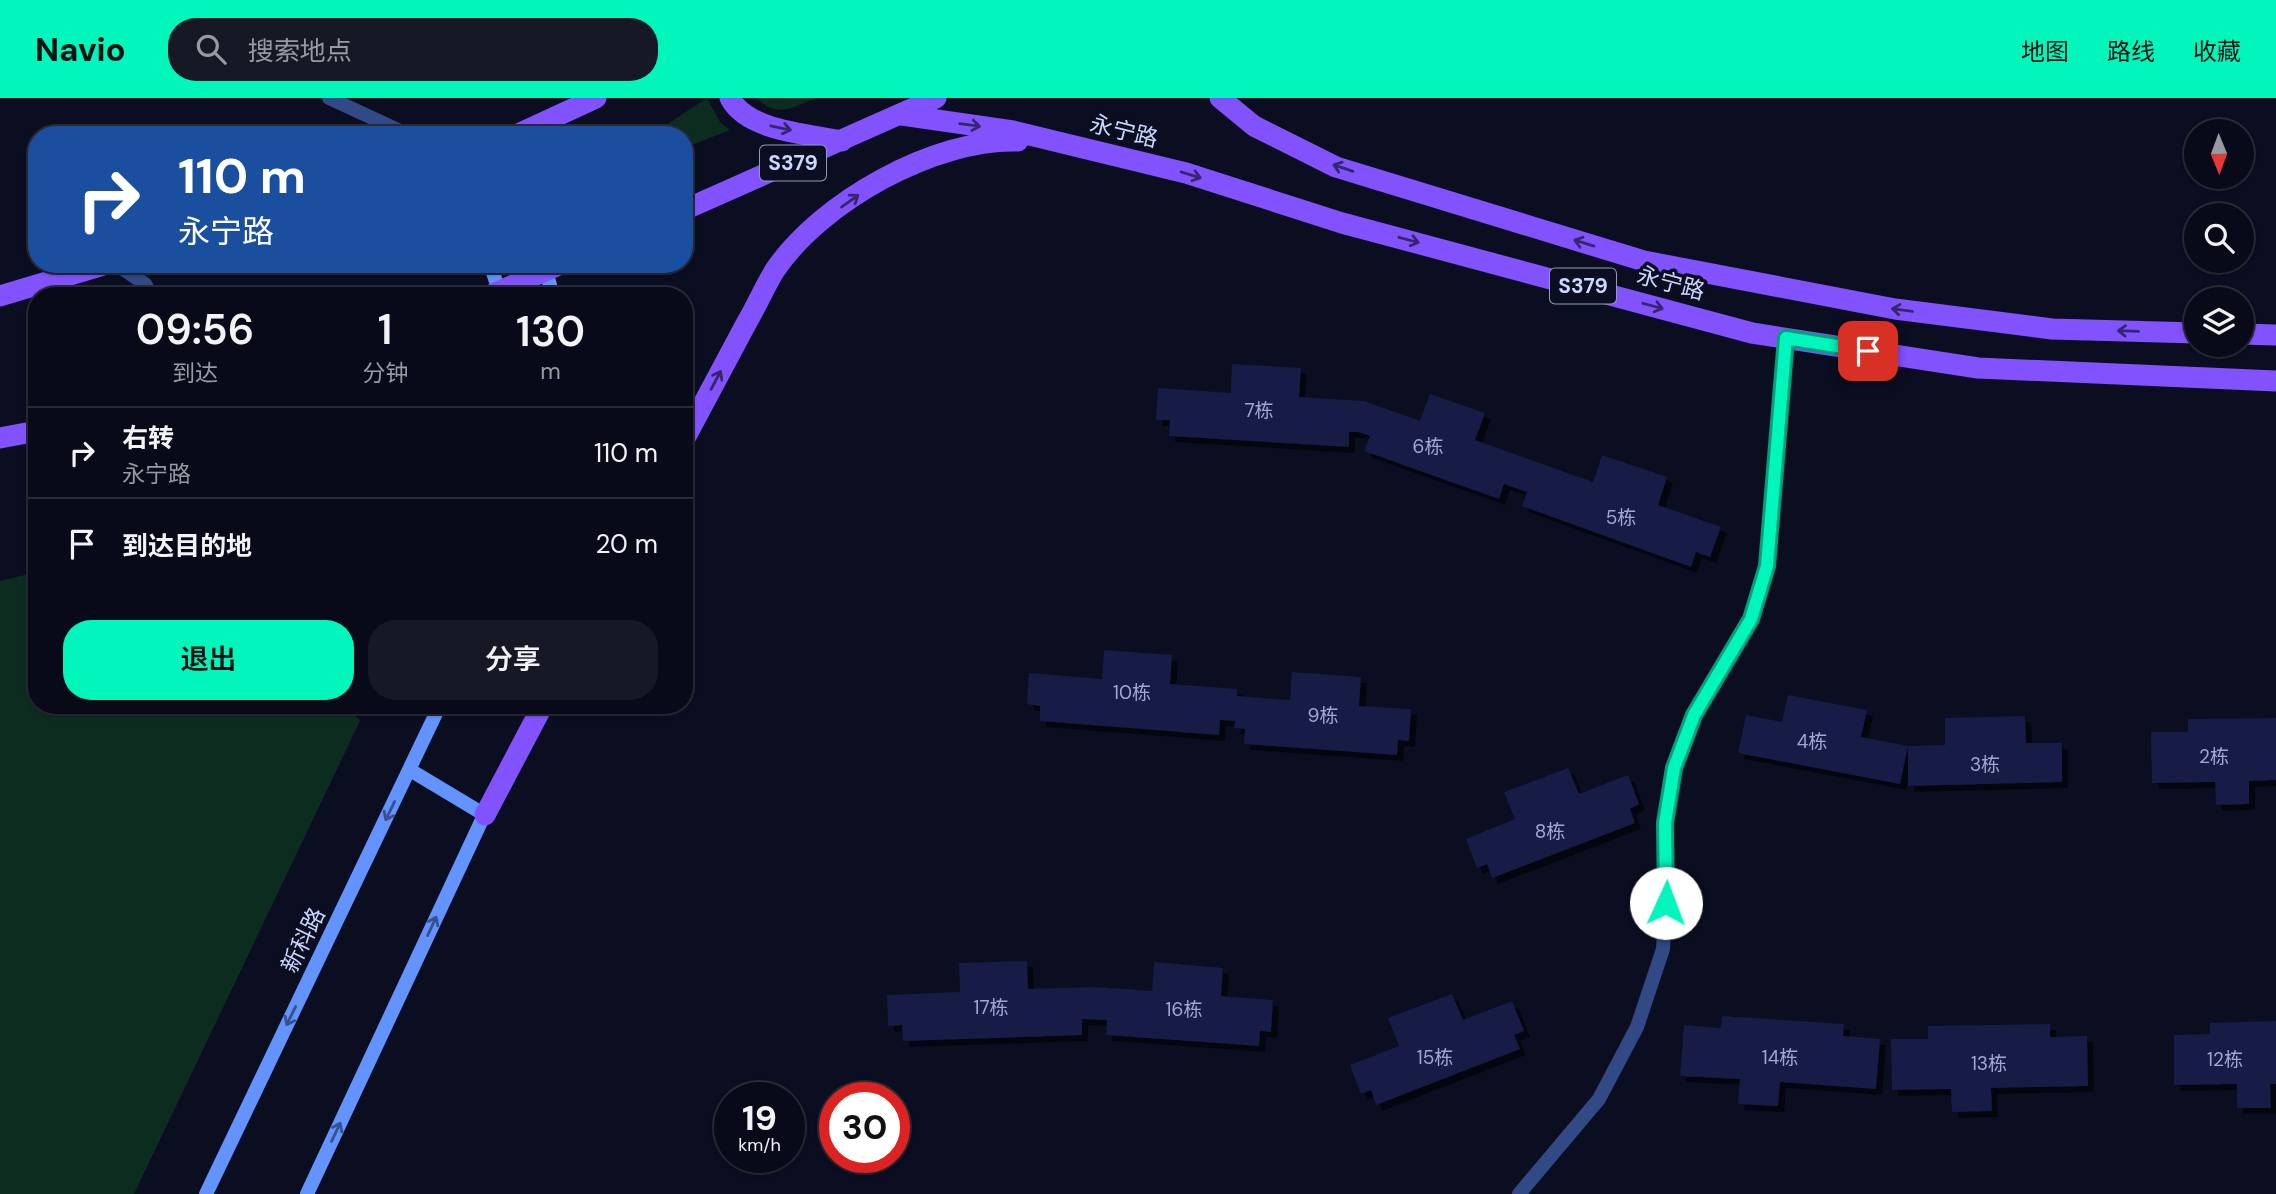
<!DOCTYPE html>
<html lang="zh">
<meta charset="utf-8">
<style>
body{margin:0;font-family:"DM Sans","Noto Sans SC",sans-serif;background:#161826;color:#f1f3f6;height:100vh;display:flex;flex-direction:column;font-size:26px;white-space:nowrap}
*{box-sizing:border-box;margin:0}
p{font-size:23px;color:#989aa2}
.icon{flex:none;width:38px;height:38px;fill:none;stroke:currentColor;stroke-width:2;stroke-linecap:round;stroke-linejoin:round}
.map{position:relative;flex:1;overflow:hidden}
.side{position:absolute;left:28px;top:189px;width:665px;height:427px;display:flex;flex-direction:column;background:#080a19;border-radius:28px;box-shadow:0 2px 5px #0004,0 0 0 2px #292b38}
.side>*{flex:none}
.top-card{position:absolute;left:28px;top:28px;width:665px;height:147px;border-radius:28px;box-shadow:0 2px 5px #0004,0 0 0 2px #292b38;background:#1a4fa0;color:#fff;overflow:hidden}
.needle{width:46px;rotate:179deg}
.fabs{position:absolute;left:2184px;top:21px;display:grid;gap:14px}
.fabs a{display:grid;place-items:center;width:70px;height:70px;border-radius:50%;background:#080a19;box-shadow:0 2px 5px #0004,0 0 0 2px #292b38;font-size:35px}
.speed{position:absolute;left:714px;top:984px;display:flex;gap:14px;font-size:35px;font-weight:700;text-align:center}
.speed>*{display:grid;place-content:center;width:91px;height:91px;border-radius:50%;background:#080a19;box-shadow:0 2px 5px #0004,0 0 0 2px #292b38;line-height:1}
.speed small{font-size:18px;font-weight:400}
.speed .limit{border:10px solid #d22;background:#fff;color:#111}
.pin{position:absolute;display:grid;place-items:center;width:60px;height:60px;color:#fff;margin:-30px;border-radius:14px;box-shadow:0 4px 10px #0006}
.me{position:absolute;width:77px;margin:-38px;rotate:2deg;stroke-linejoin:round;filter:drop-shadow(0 0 5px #0008)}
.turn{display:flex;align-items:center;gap:24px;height:147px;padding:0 35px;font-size:32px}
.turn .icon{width:91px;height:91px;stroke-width:2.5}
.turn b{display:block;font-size:49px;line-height:60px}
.eta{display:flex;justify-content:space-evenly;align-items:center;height:119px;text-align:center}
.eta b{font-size:42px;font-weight:600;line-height:49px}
.button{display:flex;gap:14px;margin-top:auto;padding:14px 35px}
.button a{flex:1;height:80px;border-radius:28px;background:#00f6bb;color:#111;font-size:28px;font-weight:600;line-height:80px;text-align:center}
.button a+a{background:#161826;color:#f1f3f6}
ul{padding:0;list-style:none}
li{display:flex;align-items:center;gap:21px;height:91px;padding:0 35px;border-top:2px solid #292b38}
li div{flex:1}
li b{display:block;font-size:26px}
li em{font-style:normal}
header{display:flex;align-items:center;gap:42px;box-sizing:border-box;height:98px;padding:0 35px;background:#00f6bb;color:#111}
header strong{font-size:33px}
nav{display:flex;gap:38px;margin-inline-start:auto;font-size:24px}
.search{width:490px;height:63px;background:#161826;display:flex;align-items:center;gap:18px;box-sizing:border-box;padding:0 24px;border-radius:28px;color:#989aa2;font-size:26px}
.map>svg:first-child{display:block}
</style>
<header>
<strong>Navio</strong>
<div class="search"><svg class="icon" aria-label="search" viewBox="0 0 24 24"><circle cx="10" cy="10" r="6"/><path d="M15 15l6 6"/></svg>搜索地点</div>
<nav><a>地图</a><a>路线</a><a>收藏</a></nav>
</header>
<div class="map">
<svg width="2276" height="1096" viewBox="0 0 2276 1096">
<defs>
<filter id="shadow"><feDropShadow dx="6" dy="6" stdDeviation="0" flood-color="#0009"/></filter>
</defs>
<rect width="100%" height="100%" fill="#0b0e21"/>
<path fill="#0d2c20" d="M707 0 720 24 730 32 684 50V37H651Z
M757 0H816C794 9 776 21 757 0Z
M37 474V607H345L360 623 134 1096H0V483Z"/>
<path fill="#151b44" filter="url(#shadow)" d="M1232 266 1301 270 1299 299 1364 303 1420 323 1430 296 1485 315 1475 342 1593 384 1602 357 1667 379 1658 407 1721 429 1710 459 1696 454 1691 469 1522 408 1527 394 1504 386 1499 401 1364 353 1370 338 1358 334H1349V349L1169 338 1170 322H1156L1158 290 1231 295Z
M1104 552 1172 557 1170 586 1237 591V598L1290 602 1292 574 1361 579 1359 608 1411 611 1409 643 1398 642 1397 657 1244 646 1245 631 1234 630 1235 623 1220 622 1219 637 1040 623V608L1027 606 1029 575 1102 581Z
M1788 597 1867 612 1861 639 1908 648 1945 647V620L2025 618 2026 645H2062V684L1908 688V648L1900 686 1738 655 1746 617 1782 624Z
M2276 620V682L2249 683V706L2216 707 2215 684 2152 685 2151 634H2188V621Z
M1568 670 1579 696 1628 677 1639 706 1630 711 1635 725 1492 780 1487 766 1477 770 1466 741 1515 721 1504 694Z
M1027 863 1028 891 1095 889 1152 893 1154 864 1223 870 1221 898 1273 902 1271 934 1260 933 1259 948 1106 937 1107 922 1082 921V937L903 943 902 927 888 928 887 897 960 894 959 865Z
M1452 896 1463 922 1512 903 1524 933 1514 937 1520 951 1376 1007 1371 992 1361 996 1350 967 1399 948 1388 920Z
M1722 918 1844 926 1843 938 1880 941 1876 991 1780 984 1778 1008 1738 1006 1740 981 1680 978 1684 927 1721 930Z
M2276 923V986H2270L2271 1010H2237V986L2174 987V937L2210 936V925Z
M2050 926V939L2087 938 2088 988 1991 990 1992 1013 1952 1014 1951 991 1892 992 1891 941H1928V928Z"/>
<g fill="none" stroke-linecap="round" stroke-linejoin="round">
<path stroke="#314a85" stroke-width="14" d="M329 0 409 37
M1519 1096 1599 1001 1637 929 1663 851 1667 782 1665 725 1674 670 1694 617 1751 521 1767 469 1786 240"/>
<path stroke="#314a85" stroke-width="14" d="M116 166 145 186 152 198"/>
<path stroke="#6293ff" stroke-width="14" d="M490 166 501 198
M541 167 546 173 553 198
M410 672 485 717
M206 1096 440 607
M307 1096 487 711"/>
<path stroke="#8352ff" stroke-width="21" d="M730 0C747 33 808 36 842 43
M1220 0 1254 28 1336 69 1644 163 1895 211 2052 231 2196 235
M902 17 1013 33 1186 75 1342 125 1752 235 1978 270 2276 283
M516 37 596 0
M684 112 936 0
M0 198 107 166
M488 198 561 166
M2242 236 2276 237
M0 340 37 333
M684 342C705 303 726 263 747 224 757 207 765 188 775 172 821 104 935 40 1018 43
M485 717 543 607"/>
</g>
<defs><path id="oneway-shaft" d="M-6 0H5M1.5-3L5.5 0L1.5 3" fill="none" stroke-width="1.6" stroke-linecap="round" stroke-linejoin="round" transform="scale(1.75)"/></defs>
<g stroke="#35266f">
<use href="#oneway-shaft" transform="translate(970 27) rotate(8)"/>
<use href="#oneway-shaft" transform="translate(781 30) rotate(12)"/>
<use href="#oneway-shaft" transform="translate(1343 70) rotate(-161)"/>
<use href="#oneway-shaft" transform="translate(1191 77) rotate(17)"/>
<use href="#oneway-shaft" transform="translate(850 103) rotate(-35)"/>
<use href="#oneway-shaft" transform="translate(1409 142) rotate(15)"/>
<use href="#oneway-shaft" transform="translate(1584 145) rotate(-163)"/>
<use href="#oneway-shaft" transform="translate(1653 208) rotate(15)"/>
<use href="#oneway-shaft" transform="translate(1902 212) rotate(-172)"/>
<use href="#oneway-shaft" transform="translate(2128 233) rotate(-178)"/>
<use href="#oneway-shaft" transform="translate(716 282) rotate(-62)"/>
</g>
<g stroke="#365090">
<use href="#oneway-shaft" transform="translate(390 713) rotate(116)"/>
<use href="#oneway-shaft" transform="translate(432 828) rotate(-65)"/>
<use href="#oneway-shaft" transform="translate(291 918) rotate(116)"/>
<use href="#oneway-shaft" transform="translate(336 1034) rotate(-65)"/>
</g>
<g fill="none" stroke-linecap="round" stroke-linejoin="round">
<defs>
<path id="route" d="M1666 805 1665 725 1674 670 1694 617 1751 521 1767 468 1786 240 1868 253"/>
</defs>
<use href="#route" stroke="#00a07a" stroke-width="18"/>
<use href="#route" stroke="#00f6bb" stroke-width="12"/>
</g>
<g text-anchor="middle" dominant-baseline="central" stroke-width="7" stroke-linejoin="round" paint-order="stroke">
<g font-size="19" fill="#9ea8d0">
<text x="1259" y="312">7栋</text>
<text x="1428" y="348">6栋</text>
<text x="1621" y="419">5栋</text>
<text x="1132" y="594">10栋</text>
<text x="1323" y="617">9栋</text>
<text x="1812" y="643">4栋</text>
<text x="2214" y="658">2栋</text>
<text x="1985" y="666">3栋</text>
<text x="1550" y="733">8栋</text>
<text x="991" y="909">17栋</text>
<text x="1184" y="911">16栋</text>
<text x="1435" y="959">15栋</text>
<text x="1780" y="959">14栋</text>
<text x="2225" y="961">12栋</text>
<text x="1989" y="965">13栋</text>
</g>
<g fill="#0b0e21" stroke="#919bbc" stroke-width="2">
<rect x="760" y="47.5" width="66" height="35" rx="5"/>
<rect x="1550" y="170.5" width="66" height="35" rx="5"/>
</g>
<g font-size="21" font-weight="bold" fill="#cbd7ff">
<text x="793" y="65">S379</text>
<text x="1583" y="188">S379</text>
</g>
<g font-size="23" fill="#cbd7ff" stroke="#0b0e21">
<text transform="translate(1124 33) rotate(14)">永宁路</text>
<text transform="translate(1671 185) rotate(15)">永宁路</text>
<text transform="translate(303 842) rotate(-64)">新科路</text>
</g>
</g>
</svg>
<div class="fabs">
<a><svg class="needle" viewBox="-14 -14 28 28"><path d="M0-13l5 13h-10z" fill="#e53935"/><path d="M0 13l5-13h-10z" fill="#989aa2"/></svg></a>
<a><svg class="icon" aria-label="search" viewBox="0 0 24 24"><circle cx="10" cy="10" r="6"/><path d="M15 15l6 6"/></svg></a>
<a><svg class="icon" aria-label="layers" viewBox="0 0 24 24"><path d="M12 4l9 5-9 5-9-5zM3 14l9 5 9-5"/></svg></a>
</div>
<div class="speed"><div>19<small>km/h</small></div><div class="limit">30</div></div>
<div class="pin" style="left:1868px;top:253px;background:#d93025"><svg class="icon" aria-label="arrive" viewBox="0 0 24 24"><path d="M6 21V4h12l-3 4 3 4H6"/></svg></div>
<svg class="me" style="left:1666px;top:805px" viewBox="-20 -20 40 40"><circle r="19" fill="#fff"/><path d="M0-13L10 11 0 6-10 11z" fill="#00f6bb"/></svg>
<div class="top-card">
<div class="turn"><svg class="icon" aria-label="right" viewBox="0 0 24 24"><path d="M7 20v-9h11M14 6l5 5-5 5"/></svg><div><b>110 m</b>永宁路</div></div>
</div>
<section class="side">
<div class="eta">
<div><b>09:56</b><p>到达</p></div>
<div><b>1</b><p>分钟</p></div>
<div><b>130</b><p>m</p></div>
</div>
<ul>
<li><svg class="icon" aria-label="right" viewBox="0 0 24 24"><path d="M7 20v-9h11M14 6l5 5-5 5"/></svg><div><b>右转</b><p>永宁路</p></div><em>110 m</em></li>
<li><svg class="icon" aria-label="arrive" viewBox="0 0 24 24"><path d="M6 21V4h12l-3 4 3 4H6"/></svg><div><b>到达目的地</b></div><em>20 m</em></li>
</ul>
<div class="button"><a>退出</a><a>分享</a></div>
</section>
</div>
